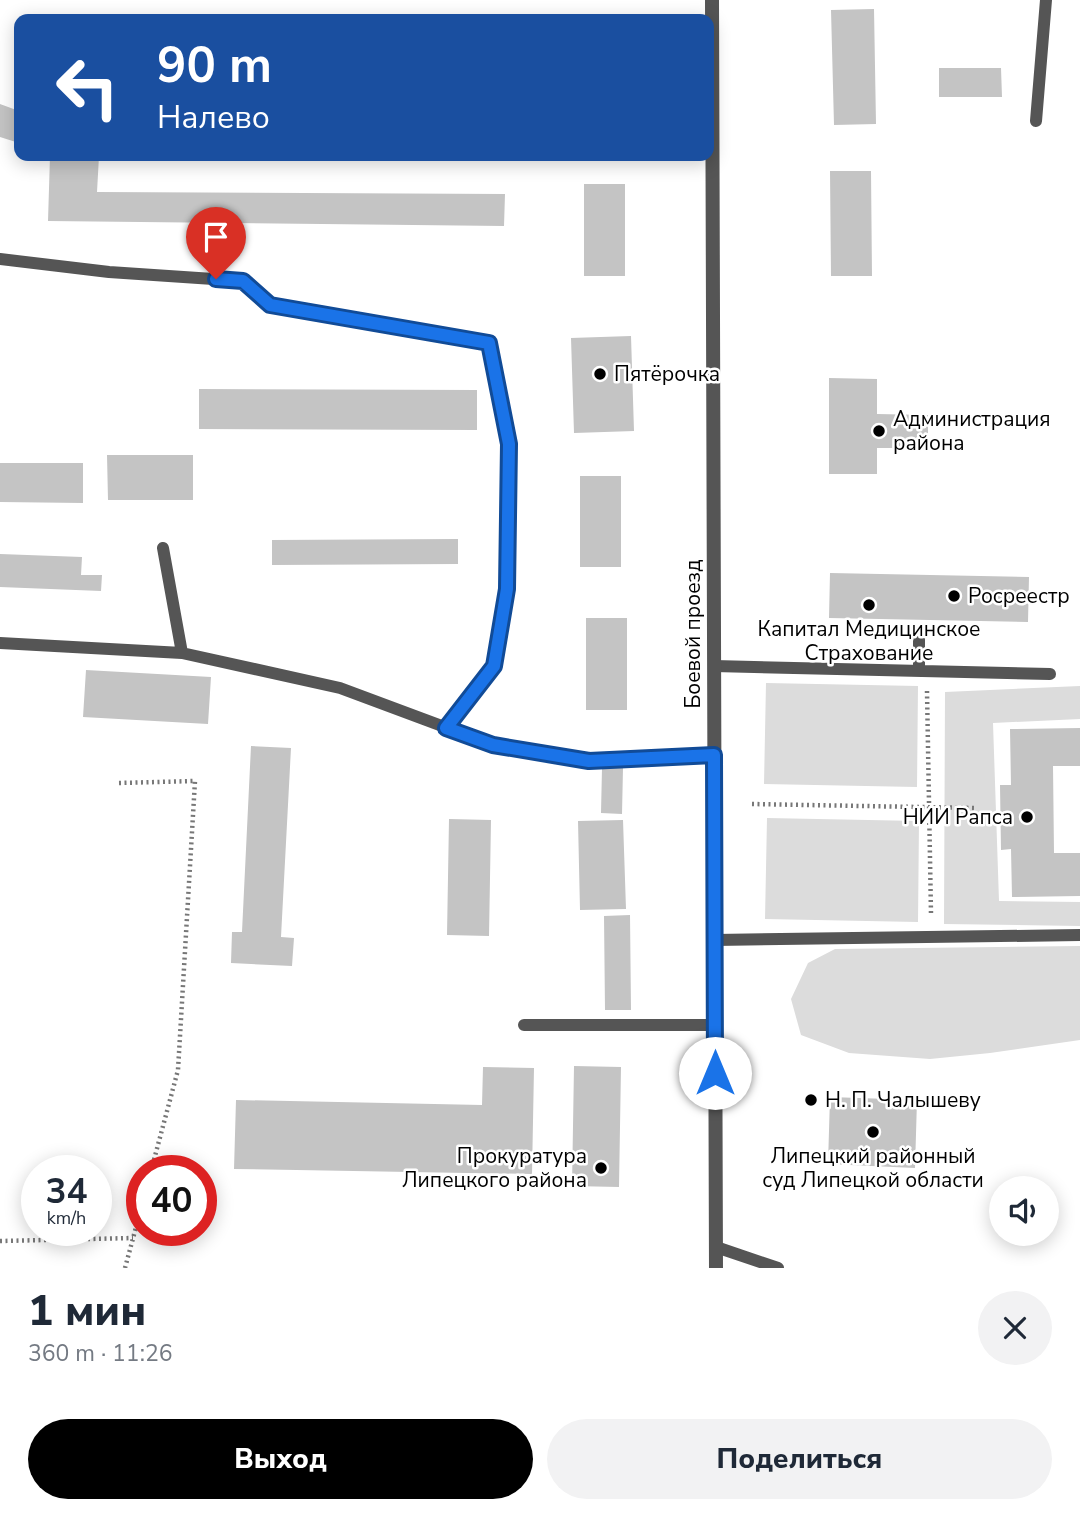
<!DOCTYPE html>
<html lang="ru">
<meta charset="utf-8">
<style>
body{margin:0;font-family:"Nunito Sans",sans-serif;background:#f2f2f3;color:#1f2937;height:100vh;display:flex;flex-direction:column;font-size:26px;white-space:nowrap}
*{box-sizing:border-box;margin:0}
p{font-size:23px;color:#747a83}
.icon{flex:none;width:38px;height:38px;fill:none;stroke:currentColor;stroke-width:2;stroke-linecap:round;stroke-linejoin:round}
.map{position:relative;height:1268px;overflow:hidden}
.drawer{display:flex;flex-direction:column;background:#fff;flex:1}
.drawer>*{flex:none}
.guide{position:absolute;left:14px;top:14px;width:700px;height:147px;border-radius:14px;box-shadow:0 4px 18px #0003;background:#1a4fa0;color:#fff;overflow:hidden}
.buttons{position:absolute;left:989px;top:1176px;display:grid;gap:14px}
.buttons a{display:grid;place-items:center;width:70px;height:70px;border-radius:50%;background:#fff;box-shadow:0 4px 18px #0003;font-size:35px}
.speed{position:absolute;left:21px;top:1155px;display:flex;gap:14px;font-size:35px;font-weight:700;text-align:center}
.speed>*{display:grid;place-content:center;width:91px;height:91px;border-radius:50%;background:#fff;box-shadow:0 4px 18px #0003;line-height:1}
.speed small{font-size:18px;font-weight:400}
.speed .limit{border:10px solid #d22;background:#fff;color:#111}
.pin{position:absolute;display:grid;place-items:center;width:60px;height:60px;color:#fff;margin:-72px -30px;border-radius:50% 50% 50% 0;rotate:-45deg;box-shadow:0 0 7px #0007}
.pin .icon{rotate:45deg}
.me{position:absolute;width:77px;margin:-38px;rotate:0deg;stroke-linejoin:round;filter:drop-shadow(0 0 5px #0008)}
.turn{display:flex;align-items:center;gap:24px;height:147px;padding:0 28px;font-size:32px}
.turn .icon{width:91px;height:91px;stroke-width:2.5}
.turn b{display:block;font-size:49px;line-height:60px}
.round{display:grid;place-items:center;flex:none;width:74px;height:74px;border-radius:37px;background:#f2f2f3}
.overview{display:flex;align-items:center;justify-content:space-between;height:119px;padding:0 28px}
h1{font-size:42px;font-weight:800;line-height:52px}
.cta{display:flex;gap:14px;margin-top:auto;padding:14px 28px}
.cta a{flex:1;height:80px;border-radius:42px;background:#000;color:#fff;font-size:28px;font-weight:800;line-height:80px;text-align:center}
.cta a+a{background:#f2f2f3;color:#1f2937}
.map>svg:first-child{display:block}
</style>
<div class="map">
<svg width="1080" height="1268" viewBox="0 0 1080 1268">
<rect width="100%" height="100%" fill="#fff"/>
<path fill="#dcdcdc" d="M766 683 918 686 917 787 764 784Z
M1080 686V719L993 723 999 901 1080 902V926L944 924 945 692Z
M767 818 919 821 918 922 765 919Z
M1080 946V1040L990 1053 930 1059 849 1053 801 1035 791 999 808 963 835 949Z"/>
<path fill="#c4c4c4" d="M874 9 876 124 834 125 831 10Z
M939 68H1001L1002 97H939Z
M0 104 19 111V143L0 137Z
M50 156H99L97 192 505 194 504 226 48 221Z
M830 171H871L872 276H831Z
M584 184H625V276H584Z
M631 336 634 431 574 433 571 338Z
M829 378 877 379V414L928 415V448H877V474H829Z
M199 389 477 390V430L199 429Z
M107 455H193V500H108Z
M0 463H83V503L0 502Z
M580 476H621V567H580Z
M458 539V564L272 565V540Z
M0 554 82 557 81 575H102L101 591 0 587Z
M830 573 1029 577 1028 622 829 618Z
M586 618H627V710H586Z
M86 670 211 677 208 724 83 717Z
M1080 728V766H1053L1054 853H1080V896L1012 897 1011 849 1001 850 1000 785H1011L1010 729Z
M251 746 291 748 281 937 294 938 292 966 231 963 232 932H242Z
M602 768H623L622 814 601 813Z
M449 819 491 820 489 936 447 935Z
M623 820 626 909 580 910 578 821Z
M630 915 631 1010H605L604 916Z
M574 1066 621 1067 619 1187 572 1186Z
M483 1067 534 1068 532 1174 234 1169 236 1100 482 1105Z
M830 1097 917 1100 915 1168 828 1164Z"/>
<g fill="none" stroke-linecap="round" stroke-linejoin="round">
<path stroke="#777" stroke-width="4.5" stroke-dasharray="2 3.5" stroke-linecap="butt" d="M927 691 931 914
M119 783 195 781 178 1070 151 1171
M752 804 974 808
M0 1241 133 1238
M125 1268 142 1205"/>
<path stroke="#555" stroke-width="12" d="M1036 121 1046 0
M0 259 109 272 243 281 270 305 489 343 509 444 507 589 494 666 446 728
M163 548 182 653 340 688 493 745 589 761 714 755
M919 632V671
M0 643 182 653
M714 666 1050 674
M715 940 1080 935
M524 1025H715
M716 1247 778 1268"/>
<path stroke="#555" stroke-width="14" d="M712 0 716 1268"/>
</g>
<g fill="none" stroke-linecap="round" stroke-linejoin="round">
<defs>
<path id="route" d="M216 279 243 281 270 305 489 343 509 444 507 589 494 666 446 728 493 745 589 761 714 755 715 1073"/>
</defs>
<use href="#route" stroke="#114b97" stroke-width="18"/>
<use href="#route" stroke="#1a73e8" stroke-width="12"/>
</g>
<g fill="#000" stroke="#fff" stroke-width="2.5">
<circle cx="600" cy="374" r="7"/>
<circle cx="879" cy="431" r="7"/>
<circle cx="954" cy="596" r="7"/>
<circle cx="869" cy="605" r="7"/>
<circle cx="1027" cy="817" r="7"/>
<circle cx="811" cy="1100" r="7"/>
<circle cx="873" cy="1132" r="7"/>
<circle cx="601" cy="1168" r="7"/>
</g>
<g text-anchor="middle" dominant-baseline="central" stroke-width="5" stroke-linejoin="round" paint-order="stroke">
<g font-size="21" fill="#000" stroke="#fff" text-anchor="start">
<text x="614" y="374">Пятёрочка</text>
<text x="893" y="419">Администрация<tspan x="893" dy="24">района</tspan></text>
<text x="968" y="596">Росреестр</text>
<text x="869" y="629" text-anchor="middle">Капитал Медицинское<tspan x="869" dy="24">Страхование</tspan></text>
<text x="1013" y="817" text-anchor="end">НИИ Рапса</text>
<text x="825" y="1100">Н. П. Чалышеву</text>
<text x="587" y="1156" text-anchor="end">Прокуратура<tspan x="587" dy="24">Липецкого района</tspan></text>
<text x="873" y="1156" text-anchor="middle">Липецкий районный<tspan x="873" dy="24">суд Липецкой области</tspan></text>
</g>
<g font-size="21" fill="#000" stroke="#fff">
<text transform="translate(693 634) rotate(-90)">Боевой проезд</text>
</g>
</g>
</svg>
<div class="buttons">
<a><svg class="icon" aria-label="sound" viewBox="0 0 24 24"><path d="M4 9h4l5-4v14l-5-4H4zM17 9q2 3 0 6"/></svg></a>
</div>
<div class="speed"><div>34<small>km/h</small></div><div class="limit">40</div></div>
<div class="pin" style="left:216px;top:279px;background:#d93025"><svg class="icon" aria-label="arrive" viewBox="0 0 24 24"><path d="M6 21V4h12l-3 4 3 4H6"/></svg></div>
<svg class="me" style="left:715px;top:1073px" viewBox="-20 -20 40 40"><circle r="19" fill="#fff"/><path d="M0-13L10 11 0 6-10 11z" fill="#1a73e8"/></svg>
<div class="guide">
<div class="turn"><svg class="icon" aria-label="left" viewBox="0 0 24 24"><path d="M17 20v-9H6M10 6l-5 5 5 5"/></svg><div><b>90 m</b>Налево</div></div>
</div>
</div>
<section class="drawer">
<div class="overview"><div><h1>1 мин</h1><p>360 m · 11:26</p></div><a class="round"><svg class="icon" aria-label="close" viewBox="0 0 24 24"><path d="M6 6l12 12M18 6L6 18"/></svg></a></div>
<div class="cta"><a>Выход</a><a>Поделиться</a></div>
</section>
